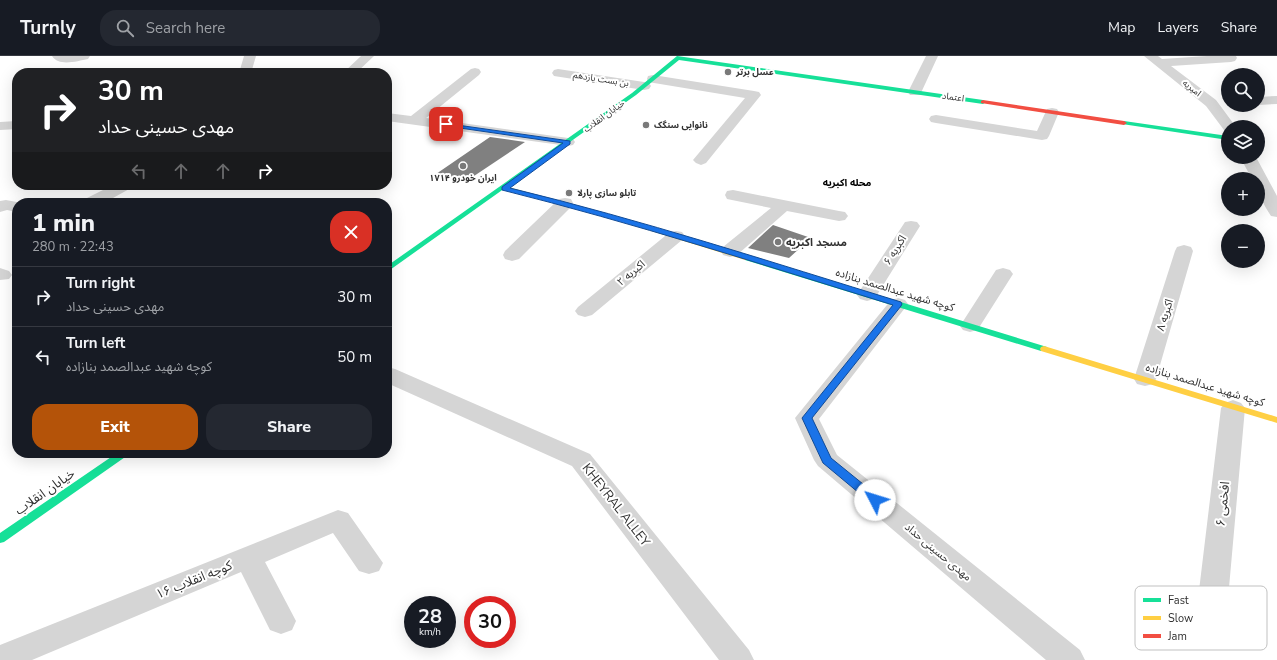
<!DOCTYPE html>
<meta charset="utf-8">
<style>
body{margin:0;font-family:"Nunito Sans","Noto Sans Arabic",sans-serif;background:#242831;color:#f1f3f6;height:100vh;display:flex;flex-direction:column;font-size:15px;white-space:nowrap}
*{box-sizing:border-box;margin:0}
p{font-size:13px;color:#9ea1a6}
.icon{flex:none;width:22px;height:22px;fill:none;stroke:currentColor;stroke-width:2;stroke-linecap:round;stroke-linejoin:round}
.map{position:relative;flex:1;overflow:hidden}
.sheet{position:absolute;left:12px;top:142px;width:380px;height:260px;display:flex;flex-direction:column;background:#171b24;border-radius:16px;box-shadow:0 4px 16px #0002}
.sheet>*{flex:none}
.hud{position:absolute;left:12px;top:12px;width:380px;height:122px;border-radius:16px;box-shadow:0 4px 16px #0002;background:#202124;color:#fff;overflow:hidden}
.tools{position:absolute;left:1221px;top:12px;display:grid;gap:8px}
.tools a{display:grid;place-items:center;width:44px;height:44px;border-radius:50%;background:#171b24;box-shadow:0 4px 16px #0002;font-size:20px}
.speed{position:absolute;left:404px;top:540px;display:flex;gap:8px;font-size:20px;font-weight:700;text-align:center}
.speed>*{display:grid;place-content:center;width:52px;height:52px;border-radius:50%;background:#171b24;box-shadow:0 4px 16px #0002;line-height:1}
.speed small{font-size:10px;font-weight:400}
.speed .limit{border:6px solid #d22;background:#fff;color:#111}
.pin{position:absolute;display:grid;place-items:center;width:34px;height:34px;color:#fff;margin:-17px;border-radius:8px;box-shadow:0 2px 6px #0006}
.me{position:absolute;width:44px;margin:-22px;rotate:310deg;stroke-linejoin:round;filter:drop-shadow(0 0 3px #0008)}
.turn{display:flex;align-items:center;gap:14px;height:84px;padding:0 20px;font-size:18px}
.turn .icon{width:52px;height:52px;stroke-width:2.5}
.turn b{display:block;font-size:28px;line-height:34px}
.lanes{display:flex;align-items:center;height:38px;padding:0 20px;background:#0003;justify-content:center;gap:20px;direction:ltr}
.lanes .off{opacity:.35}
.round{display:grid;place-items:center;flex:none;width:42px;height:42px;border-radius:16px;background:#242831}
.overview{display:flex;align-items:center;justify-content:space-between;height:68px;padding:0 20px}
h1{font-size:24px;font-weight:800;line-height:30px}
.cta{display:flex;gap:8px;margin-top:auto;padding:8px 20px}
.cta a{flex:1;height:46px;border-radius:16px;background:#b45309;color:#fff;font-size:16px;font-weight:800;line-height:46px;text-align:center}
.cta a+a{background:#242831;color:#f1f3f6}
ul{padding:0;list-style:none}
li{display:flex;align-items:center;gap:12px;height:60px;padding:0 20px;border-top:1px solid #363941}
li div{flex:1}
li b{display:block;font-size:15px}
li em{font-style:normal}
header{display:flex;align-items:center;gap:24px;box-sizing:border-box;height:56px;padding:0 20px;background:#171b24;border-bottom:1px solid #363941}
header strong{font-size:19px}
nav{display:flex;gap:22px;margin-inline-start:auto;font-size:14px}
.search{width:280px;height:36px;background:#242831;display:flex;align-items:center;gap:10px;box-sizing:border-box;padding:0 14px;border-radius:16px;color:#9ea1a6;font-size:15px}
.map>svg:first-child{display:block}
</style>
<header>
<strong>Turnly</strong>
<div class="search"><svg class="icon" aria-label="search" viewBox="0 0 24 24"><circle cx="10" cy="10" r="6"/><path d="M15 15l6 6"/></svg>Search here</div>
<nav><a>Map</a><a>Layers</a><a>Share</a></nav>
</header>
<div class="map">
<svg width="1277" height="604" viewBox="0 0 1277 604">
<rect width="100%" height="100%" fill="#fff"/>
<path fill="#808080" d="M490 81 525 86 468 124 436 118Z
M773 169 811 182 789 202 748 192Z"/>
<g fill="none" stroke-linecap="round" stroke-linejoin="round">
<path fill="#d5d5d5" fill-rule="evenodd" d="M52 0H90L88 3C77 5 59 11 52 0Z
M244 0H256L251 17H239Z
M361 0H374L356 17H343Z
M926 0H938L920 39H910L908 36Z
M1144 0H1158L1162 3 1207 0H1236L1237 2 1235 5 1231 6 1171 10 1216 44 1236 71H1228V75L1224 74 1206 50Z
M475 12 479 13 481 16 479 19 426 62 568 82 573 83 575 86 573 89 568 90 387 65V57L411 60 471 13Z
M558 13 644 26 649 27 651 30 649 33 644 34 554 20 552 17 554 14Z
M653 19 754 35 759 36 761 39 706 107 701 109 696 107 693 104 745 42 648 26 647 23 648 20Z
M1277 40V48L1258 49V41Z
M1052 52 1057 53 1059 56 1049 80 1047 83 1042 84 936 67 931 66 929 63 931 60 936 59 1037 75 1047 53Z
M17 65V73L0 74V66Z
M1240 101H1256L1277 140V161L1271 160C1263 148 1258 138 1258 123H1252Z
M113 129H133L131 132 104 147H83L85 143Z
M733 134 839 155 845 156 848 160 845 164 839 165 787 155 737 199 730 201 723 199 721 195 723 191 771 152 727 143 725 139 727 135Z
M565 142 571 143 573 147 571 151 519 203 512 205 505 203 503 199 505 195 559 143Z
M6 144 22 147H17V156L7 154 0 156V145Z
M911 165 917 166 920 170 877 239 874 243 867 245 860 243 857 239 905 166Z
M676 175 682 176 685 180 682 184 592 259 585 261 578 259 575 255 578 251 670 176Z
M1184 189 1191 191 1193 195 1156 323 1153 328 1145 330 1137 328 1134 323 1175 195 1177 191Z
M0 212 9 215 12 219 9 223 0 224Z
M1003 212 1010 214 1013 218 980 270 977 274 970 276 963 274 960 270 996 214Z
M898 242 905 244 908 248 819 363 837 399 1080 594 1085 604H1046L818 410 814 404 795 362 891 244Z
M387 311 395 313 590 398 749 594 754 604H719L572 410 387 327Z
M1233 344 1241 347 1245 352 1228 543 1224 552 1213 555 1202 552 1198 543 1221 352 1225 347Z
M338 454 348 457 383 507 379 515 369 518 359 515 333 477 265 506 296 565 292 574 281 578 270 574 241 516 32 604H0V589Z"/>
<path fill="#16e098" fill-rule="evenodd" d="M677 0 983 44 986 46 983 48 679 4 636 39 387 216V210L632 37Z
M1124 65 1228 80V84L1122 68V66Z
M745 200H751L1047 291 1048 293 1047 295H1041L745 204Z
M117 397H129L128 399 4 486 0 487V477Z"/>
<path fill="#ffcf43" fill-rule="evenodd" d="M504 130 597 155 751 200 752 202 748 204H745L593 157 502 133V131Z
M1044 290 1277 361V367L1041 295 1040 293 1041 291Z"/>
<path fill="#f24e42" fill-rule="evenodd" d="M983 44 1124 65 1127 67 1124 69 981 47V45Z"/>
</g>
<path fill="#1a73e8" stroke="#114b97" d="M443 67 570 85V88L510 132C642 164 771 206 901 246L902 248 901 250 812 362 831 402 879 441 881 444 879 447H871L823 407 802 362 893 249C763 209 634 167 502 134V131L563 87 446 70 443 68Z"/>
<g fill="#797979" stroke="#fff" stroke-width="1.5">
<circle cx="728" cy="16" r="4"/>
<circle cx="646" cy="69" r="4"/>
<circle cx="463" cy="110" r="4"/>
<circle cx="569" cy="137" r="4"/>
<circle cx="778" cy="186" r="4"/>
</g>
<g text-anchor="middle" dominant-baseline="central" stroke-width="4" stroke-linejoin="round" paint-order="stroke">
<g font-size="9" font-weight="bold" fill="#313131" stroke="#fff" text-anchor="start">
<text x="736" y="16">عسل برتر</text>
<text x="654" y="69">نانوایی سنگک</text>
<text x="463" y="122" text-anchor="middle">ایران خودرو ۱۷۱۴</text>
<text x="577" y="137">تابلو سازی پارلا</text>
</g>
<g font-size="9" fill="#313131" stroke="#fff">
<text transform="translate(601 23) rotate(9)">بن بست یازدهم</text>
<text transform="translate(1192 32) rotate(38)">امیریه</text>
<text transform="translate(953 41) rotate(8)">اعتماد</text>
<text transform="translate(604 60) rotate(-36)">خیابان انقلاب</text>
</g>
<g font-size="10" font-weight="bold" fill="#000" stroke="#fff">
<text x="847" y="127">محله اکبریه</text>
</g>
<g font-size="11" font-weight="bold" fill="#313131" stroke="#fff" text-anchor="start">
<text x="786" y="186">مسجد اکبریه</text>
</g>
<g font-size="11" fill="#313131" stroke="#fff">
<text transform="translate(895 194) rotate(-58)">اکبریه ۶</text>
<text transform="translate(631 217) rotate(-40)">اکبریه ۲</text>
<text transform="translate(895 234) rotate(17)">کوچه شهید عبدالصمد بنازاده</text>
<text transform="translate(1165 259) rotate(-73)">اکبریه ۸</text>
<text transform="translate(1205 329) rotate(17)">کوچه شهید عبدالصمد بنازاده</text>
<text transform="translate(938 496) rotate(40)">مهدی حسینی حداد</text>
</g>
<g font-size="13" fill="#313131" stroke="#fff">
<text transform="translate(45 436) rotate(-35)">خیابان انقلاب</text>
<text transform="translate(1223 448) rotate(-84)">افخمی ۶</text>
<text transform="translate(616 449) rotate(52)">KHEYRAL ALLEY</text>
<text transform="translate(194 524) rotate(-22)">کوچه انقلاب ۱۶</text>
</g>
</g>
<rect x="1135" y="530" width="132" height="64" rx="6" fill="#fff" stroke="#c1c1c1" stroke-width="1"/>
<rect x="1143" y="542" width="18" height="4" fill="#16e098"/>
<rect x="1143" y="560" width="18" height="4" fill="#ffcf43"/>
<rect x="1143" y="578" width="18" height="4" fill="#f24e42"/>
<g font-size="11" fill="#313131">
<text x="1168" y="548">Fast</text>
<text x="1168" y="566">Slow</text>
<text x="1168" y="584">Jam</text>
</g>
</svg>
<div class="tools">
<a><svg class="icon" aria-label="search" viewBox="0 0 24 24"><circle cx="10" cy="10" r="6"/><path d="M15 15l6 6"/></svg></a>
<a><svg class="icon" aria-label="layers" viewBox="0 0 24 24"><path d="M12 4l9 5-9 5-9-5zM3 14l9 5 9-5"/></svg></a>
<a>+</a>
<a>−</a>
</div>
<div class="speed"><div>28<small>km/h</small></div><div class="limit">30</div></div>
<div class="pin" style="left:446px;top:68px;background:#d93025"><svg class="icon" aria-label="arrive" viewBox="0 0 24 24"><path d="M6 21V4h12l-3 4 3 4H6"/></svg></div>
<svg class="me" style="left:875px;top:444px" viewBox="-20 -20 40 40"><circle r="19" fill="#fff"/><path d="M0-13L10 11 0 6-10 11z" fill="#1a73e8"/></svg>
<div class="hud">
<div class="turn"><svg class="icon" aria-label="right" viewBox="0 0 24 24"><path d="M7 20v-9h11M14 6l5 5-5 5"/></svg><div><b>30 m</b>مهدی حسینی حداد</div></div>
<div class="lanes"><svg class="icon off" aria-label="left" viewBox="0 0 24 24"><path d="M17 20v-9H6M10 6l-5 5 5 5"/></svg><svg class="icon off" aria-label="ahead" viewBox="0 0 24 24"><path d="M12 20V5M6 11l6-6 6 6"/></svg><svg class="icon off" aria-label="ahead" viewBox="0 0 24 24"><path d="M12 20V5M6 11l6-6 6 6"/></svg><svg class="icon" aria-label="right" viewBox="0 0 24 24"><path d="M7 20v-9h11M14 6l5 5-5 5"/></svg></div>
</div>
<section class="sheet">
<div class="overview"><div><h1>1 min</h1><p>280 m · 22:43</p></div><a class="round" style="background:#d93025;color:#fff"><svg class="icon" aria-label="close" viewBox="0 0 24 24"><path d="M6 6l12 12M18 6L6 18"/></svg></a></div>
<ul>
<li><svg class="icon" aria-label="right" viewBox="0 0 24 24"><path d="M7 20v-9h11M14 6l5 5-5 5"/></svg><div><b>Turn right</b><p>مهدی حسینی حداد</p></div><em>30 m</em></li>
<li><svg class="icon" aria-label="left" viewBox="0 0 24 24"><path d="M17 20v-9H6M10 6l-5 5 5 5"/></svg><div><b>Turn left</b><p>کوچه شهید عبدالصمد بنازاده</p></div><em>50 m</em></li>
</ul>
<div class="cta"><a>Exit</a><a>Share</a></div>
</section>
</div>
